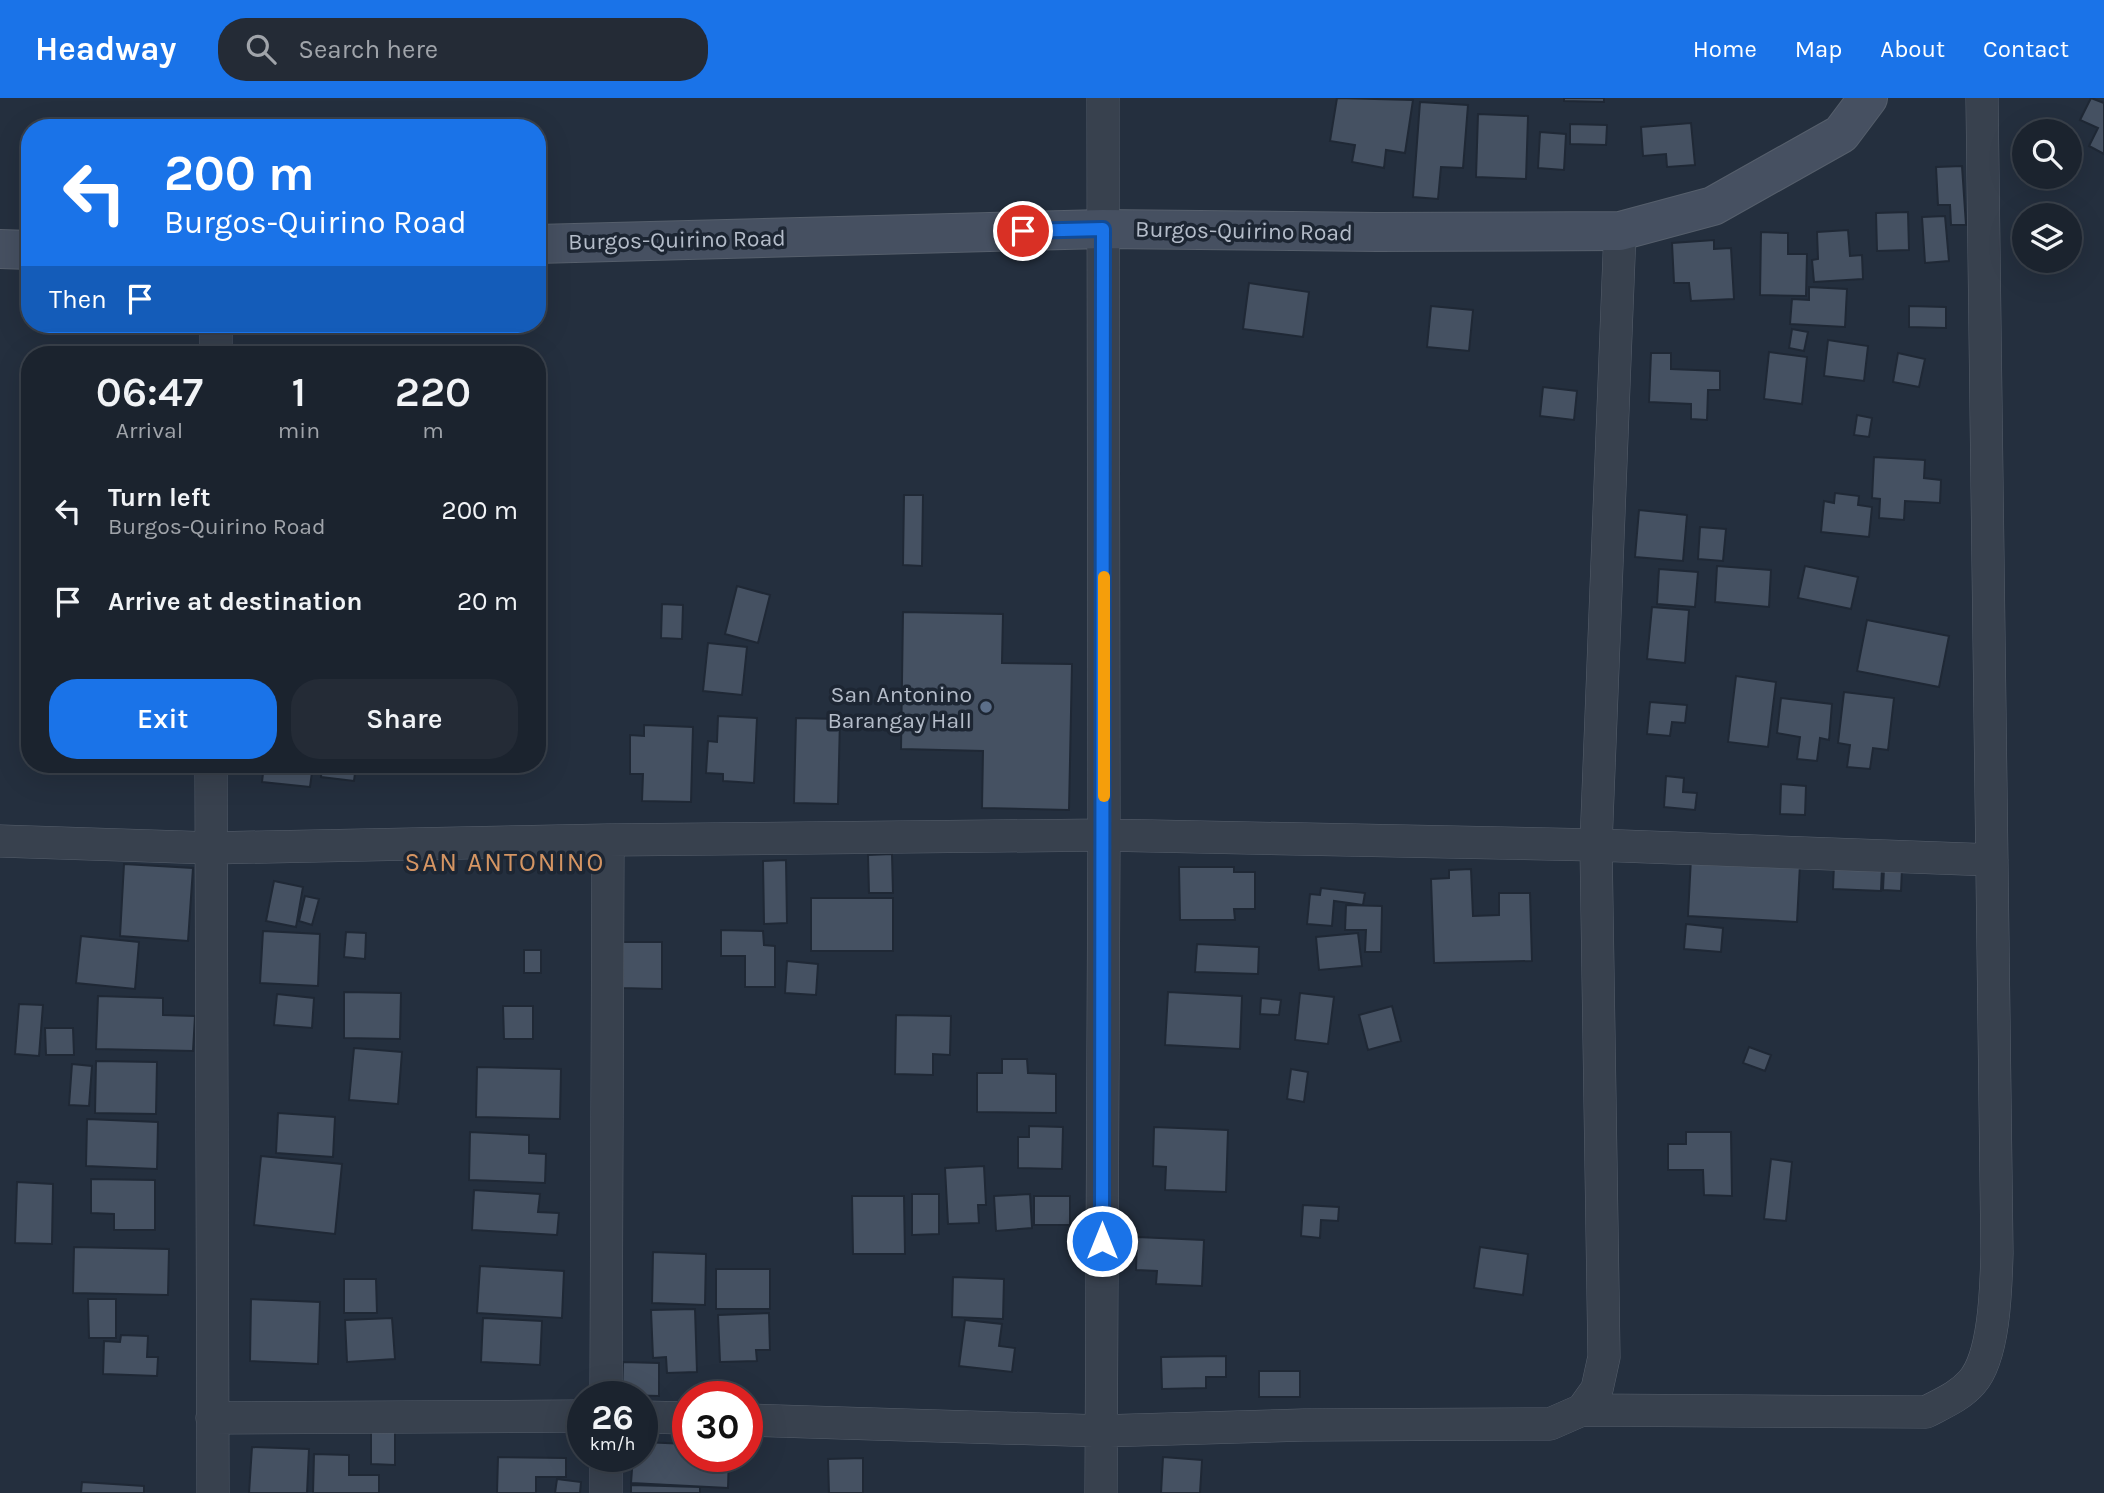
<!DOCTYPE html>
<style>
body{margin:0;font-family:Karla,sans-serif;background:#242b36;color:#f1f3f6;height:100vh;display:flex;flex-direction:column;font-size:26px;white-space:nowrap}
*{box-sizing:border-box;margin:0}
p{font-size:23px;color:#a0a4aa}
.icon{flex:none;width:38px;height:38px;fill:none;stroke:currentColor;stroke-width:2;stroke-linecap:round;stroke-linejoin:round}
.map{position:relative;flex:1;overflow:hidden}
.side{position:absolute;left:21px;top:248px;width:525px;height:427px;display:flex;flex-direction:column;background:#1b232e;border-radius:28px;box-shadow:0 7px 28px #0002,0 0 0 2px #39404a}
.side>*{flex:none}
.guide{position:absolute;left:21px;top:21px;width:525px;height:214px;border-radius:28px;box-shadow:0 7px 28px #0002,0 0 0 2px #39404a;background:#1a73e8;color:#fff;overflow:hidden}
.tools{position:absolute;left:2012px;top:21px;display:grid;gap:14px}
.tools a{display:grid;place-items:center;width:70px;height:70px;border-radius:50%;background:#1b232e;box-shadow:0 7px 28px #0002,0 0 0 2px #39404a;font-size:35px}
.speed{position:absolute;left:567px;top:1283px;display:flex;gap:14px;font-size:35px;font-weight:700;text-align:center}
.speed>*{display:grid;place-content:center;width:91px;height:91px;border-radius:50%;background:#1b232e;box-shadow:0 7px 28px #0002,0 0 0 2px #39404a;line-height:1}
.speed small{font-size:18px;font-weight:400}
.speed .limit{border:10px solid #d22;background:#fff;color:#111}
.pin{position:absolute;display:grid;place-items:center;width:60px;height:60px;color:#fff;margin:-30px;border:4px solid #fff;border-radius:50%;box-shadow:0 2px 7px #0007}
.me{position:absolute;width:77px;margin:-38px;rotate:0deg;stroke-linejoin:round;filter:drop-shadow(0 0 5px #0008)}
.turn{display:flex;align-items:center;gap:24px;height:147px;padding:0 28px;font-size:32px}
.turn .icon{width:91px;height:91px;stroke-width:2.5}
.turn b{display:block;font-size:49px;line-height:60px}
.then{display:flex;align-items:center;height:66px;padding:0 28px;background:#0003;gap:14px;font-size:26px}
.eta{display:flex;justify-content:space-evenly;align-items:center;height:119px;text-align:center}
.eta b{font-size:42px;font-weight:600;line-height:49px}
.action{display:flex;gap:14px;margin-top:auto;padding:14px 28px}
.action a{flex:1;height:80px;border-radius:28px;background:#1a73e8;color:#fff;font-size:28px;font-weight:600;line-height:80px;text-align:center}
.action a+a{background:#242b36;color:#f1f3f6}
ul{padding:0;list-style:none}
li{display:flex;align-items:center;gap:21px;height:91px;padding:0 28px}
li div{flex:1}
li b{display:block;font-size:26px}
li em{font-style:normal}
header{display:flex;align-items:center;gap:42px;box-sizing:border-box;height:98px;padding:0 35px;background:#1a73e8;color:#fff}
header strong{font-size:33px}
nav{display:flex;gap:38px;margin-inline-start:auto;font-size:24px}
.search{width:490px;height:63px;background:#242b36;display:flex;align-items:center;gap:18px;box-sizing:border-box;padding:0 24px;border-radius:28px;color:#a0a4aa;font-size:26px}
.map>svg:first-child{display:block}
</style>
<header>
<strong>Headway</strong>
<div class="search"><svg class="icon" aria-label="search" viewBox="0 0 24 24"><circle cx="10" cy="10" r="6"/><path d="M15 15l6 6"/></svg>Search here</div>
<nav><a>Home</a><a>Map</a><a>About</a><a>Contact</a></nav>
</header>
<div class="map">
<svg width="2104" height="1395" viewBox="0 0 2104 1395">
<rect width="100%" height="100%" fill="#242f3e"/>
<path fill="#455162" stroke="#1f2835" stroke-width="2" d="M1337 0 1413 2 1405 55 1386 52 1384 70 1352 64 1355 47 1330 43Z
M1564 0H1604V4L1564 3Z
M2091 0 2104 5V56L2089 48 2098 30 2080 22Z
M1420 4 1468 7 1463 70 1441 69 1438 101 1413 99Z
M1478 16 1528 18 1526 81 1476 79Z
M1691 25 1695 67 1667 69 1666 56 1643 58 1641 29Z
M1570 26 1607 27 1606 47 1570 46Z
M1540 34 1566 36 1564 72 1538 70Z
M1962 68 1966 127H1951L1950 107H1938L1936 69Z
M1908 114 1909 152 1877 153 1876 115Z
M1945 118 1949 163 1925 165 1922 119Z
M1848 132 1850 158 1862 157 1863 181 1814 184 1812 162 1818 161 1817 134Z
M1761 134 1788 135V156H1807L1806 198 1760 197Z
M1714 142V151L1731 150 1734 201 1691 203 1689 185H1674L1672 145Z
M1249 185 1309 194 1303 239 1243 231Z
M1809 189 1847 191 1845 229 1790 226 1792 201 1809 202Z
M1431 208 1473 212 1469 253 1427 249Z
M1909 208 1946 209V230L1909 229Z
M1792 231 1808 234 1804 253 1789 250Z
M1828 242 1868 248 1864 283 1824 278Z
M1769 254 1807 259 1802 306 1764 301Z
M1651 255H1671V271L1720 273V292H1708L1707 322 1691 321V306L1649 304Z
M1898 255 1925 261 1919 289 1893 284Z
M1543 289 1577 293 1574 322 1540 318Z
M1857 317 1872 320 1869 339 1854 337Z
M1874 359 1925 362 1924 380 1941 382 1940 405 1905 403 1904 422 1879 420 1880 401 1872 400Z
M1835 395 1859 398 1858 407 1872 409 1869 439 1821 434 1824 403 1834 405Z
M904 397H923L922 468 903 467Z
M1639 412 1687 417 1683 463 1635 459Z
M1700 429 1726 431 1723 463 1698 461Z
M1717 468 1771 472 1769 509 1715 504Z
M1805 468 1858 479 1851 511 1798 500Z
M1659 471 1698 474 1695 509 1657 506Z
M737 488 770 497 758 545 725 536Z
M662 506 683 507 682 541 661 540Z
M1652 509 1689 512 1685 565 1647 561Z
M903 514 1003 516 1002 565 1072 566 1069 712 982 710 983 653 901 651Z
M1867 522 1949 538 1939 589 1857 573Z
M708 545 747 549 742 597 703 593Z
M1736 578 1776 584 1768 649 1728 644Z
M1844 594 1894 600 1888 652 1873 650 1870 671 1847 669 1850 647 1838 645Z
M1781 600 1832 606 1829 642 1820 640 1817 663 1797 661 1800 639 1777 635Z
M1650 604 1687 607 1685 625 1672 624 1670 638 1647 636Z
M718 618 757 620 754 685 723 683V676L706 675 708 643 717 644Z
M796 620 840 621 838 706 794 705Z
M644 627 693 629 691 704 642 703 643 676H630V637L644 638Z
M264 667H313L310 689 262 684Z
M322 667H356L354 683 321 679Z
M1666 678 1684 680 1683 694 1697 695 1695 712 1664 709Z
M1781 686 1806 688 1805 717 1780 716Z
M892 756 893 795H869L868 757Z
M1691 760 1800 766 1797 824 1688 818Z
M786 762 787 825 764 826 763 763Z
M124 766 193 770 188 843 120 838Z
M1834 766 1882 769 1881 793 1833 791Z
M1179 769H1234V774H1255V811H1234L1235 822H1180Z
M1884 770 1902 771 1901 793 1883 792Z
M1471 771 1473 818 1499 817V795H1530L1532 863 1434 865 1431 781 1449 780V772Z
M274 783 303 789 296 829 266 823Z
M1321 790 1365 795 1363 807 1334 803 1332 828 1307 826 1310 796 1320 797Z
M305 798 319 801 312 827 299 823Z
M811 800H893V853H811Z
M1346 807 1382 808 1381 854H1365L1366 832H1345Z
M1686 826 1723 830 1721 854 1684 851Z
M721 832 763 833 764 847 775 848V889H745V858H721Z
M263 833 320 836 318 888 260 885Z
M346 834 366 835 365 861 344 859Z
M1358 835 1362 868 1319 872 1316 839Z
M81 838 139 844 135 891 76 885Z
M621 844H662V891L621 890Z
M1197 846 1259 849 1258 876 1195 874Z
M524 852H541V875H524Z
M787 863 818 866 816 897 785 895Z
M344 894 401 895 400 941 344 940Z
M1168 894 1242 898 1240 951 1165 947Z
M1300 895 1334 899 1328 946 1295 942Z
M277 896 314 900 312 930 274 927Z
M98 898 163 900V917L195 918 193 953 96 951Z
M1261 900 1281 902 1279 917 1260 916Z
M19 906 43 907 39 958 15 956Z
M503 908H533V941H504Z
M1392 908 1401 943 1368 952 1359 917Z
M896 917 951 918 950 957 933 956V977L895 976Z
M45 930H73L74 957H46Z
M1749 949 1771 957 1765 973 1743 965Z
M354 950 402 954 398 1006 349 1002Z
M1002 961H1027L1028 975 1056 976V1015L977 1014V975H1002Z
M96 963 157 964 156 1016 95 1015Z
M72 966 92 968 89 1008 69 1007Z
M477 969 561 971 560 1021 476 1019Z
M1291 971 1308 974 1304 1004 1287 1001Z
M278 1015 335 1019 333 1059 276 1055Z
M87 1021 158 1024 157 1071 86 1068Z
M1029 1028 1063 1029 1062 1071 1018 1070V1039H1029Z
M1154 1029 1228 1032 1226 1094 1165 1092 1166 1069 1153 1068Z
M470 1034 529 1037V1055L546 1056 545 1085 469 1082Z
M1686 1034H1731L1732 1098 1704 1097 1703 1072H1668V1046H1686Z
M261 1058 342 1066 335 1136 254 1127Z
M1771 1061 1792 1064 1786 1123 1764 1121Z
M984 1068 986 1107H978L979 1125 948 1126 945 1070Z
M91 1081 155 1082V1132H114V1116L91 1115Z
M17 1084 53 1086 52 1146 15 1145Z
M474 1092 540 1096 538 1114 559 1115 557 1137 472 1132Z
M912 1096H939V1136L912 1137Z
M1030 1096 1032 1130 996 1133 994 1098Z
M852 1098H904L905 1156H853Z
M1034 1098H1070V1127H1034Z
M1303 1107 1339 1109 1338 1123 1321 1122 1320 1140 1301 1138Z
M1137 1139 1204 1142 1202 1188 1156 1186 1157 1173 1136 1172Z
M74 1149 169 1151 168 1197 73 1195Z
M1480 1149 1528 1156 1523 1197 1474 1190Z
M653 1154 706 1156 705 1207 652 1205Z
M480 1168 564 1173 562 1220 477 1215Z
M716 1171H770V1211H716Z
M953 1179 1004 1181 1003 1221 952 1219Z
M344 1181H376L377 1215H344Z
M88 1201H116V1240H89Z
M251 1201 320 1204 318 1266 250 1263Z
M695 1211 697 1274 667 1275 666 1259 653 1260 651 1212Z
M769 1215 770 1252H756L757 1263 720 1264 718 1217Z
M392 1220 395 1261 347 1264 345 1222Z
M483 1220 542 1223 540 1267 481 1264Z
M965 1222 1002 1226 999 1248 1015 1250 1012 1274 959 1268Z
M121 1237 148 1238 147 1259H158L157 1278 103 1276 104 1243 120 1244Z
M1226 1258V1279H1206V1290L1162 1291 1161 1259Z
M623 1264 659 1265V1298L622 1297Z
M1259 1273H1300V1299H1259Z
M371 1332 395 1333V1367L371 1366Z
M642 1344 688 1346V1358H729L728 1390 631 1385 633 1358H642Z
M252 1349 309 1351 307 1395H249Z
M314 1356 349 1357V1377H379V1395H313Z
M498 1359 566 1360V1379H536V1395H497Z
M1163 1359 1202 1362 1200 1395H1161Z
M863 1360V1395H829L828 1361Z
M557 1381 581 1384 580 1395H555Z
M82 1384 144 1388V1395H81Z
M631 1387 700 1389V1395H631Z"/>
<g fill="none" stroke-linecap="round" stroke-linejoin="round">
<defs>
<path id="street" d="M216 257V226
M211 667 213 1395
M0 743 211 750 608 742 1104 737 1596 747 1992 762
M606 1298 608 742
M1582 1312 1926 1314C1943 1305 1960 1298 1972 1284 1995 1258 1996 1188 1997 1155L1982 0
M642 1319 688 1320
M212 1320 583 1318
M747 1322 1101 1333 1304 1327 1550 1326 1582 1312 1597 1291 1604 1259 1596 747 1620 133
M606 1358V1395
M1101 1395 1104 737 1103 0"/>
<path id="secondary" d="M537 146 1103 131 1377 134 1620 133 1713 108 1841 36 1868 0
M0 151 30 152"/>
</defs>
<use href="#street" stroke="#565f6c" stroke-width="33"/>
<use href="#secondary" stroke="#565f6c" stroke-width="40"/>
<use href="#street" stroke="#38414e" stroke-width="32"/>
<use href="#secondary" stroke="#465061" stroke-width="38"/>
</g>
<g fill="none" stroke-linecap="round" stroke-linejoin="round">
<defs>
<path id="route" d="M1023 133 1103 131 1102 1143"/>
</defs>
<use href="#route" stroke="#114b97" stroke-width="18"/>
<use href="#route" stroke="#1a73e8" stroke-width="12"/>
<path stroke="#f59e0b" stroke-width="12" d="M1104 479V698"/>
</g>
<circle fill="#5c6f8a" stroke="#1d2633" stroke-width="2.5" cx="986" cy="609" r="7"/>
<g text-anchor="middle" dominant-baseline="central" stroke-width="7" stroke-linejoin="round" paint-order="stroke">
<g font-size="23" fill="#b4bcc9" stroke="#1d2633">
<text transform="translate(1244 133) rotate(1)">Burgos-Quirino Road</text>
<text transform="translate(677 142) rotate(-1)">Burgos-Quirino Road</text>
</g>
<g font-size="23" fill="#b4bcc9" stroke="#1d2633" text-anchor="end">
<text x="972" y="596">San Antonino<tspan x="972" dy="26">Barangay Hall</tspan></text>
</g>
<g font-size="26" letter-spacing="2" fill="#d59563" stroke="#1d2633">
<text x="505" y="764">SAN ANTONINO</text>
</g>
</g>
</svg>
<div class="tools">
<a><svg class="icon" aria-label="search" viewBox="0 0 24 24"><circle cx="10" cy="10" r="6"/><path d="M15 15l6 6"/></svg></a>
<a><svg class="icon" aria-label="layers" viewBox="0 0 24 24"><path d="M12 4l9 5-9 5-9-5zM3 14l9 5 9-5"/></svg></a>
</div>
<div class="speed"><div>26<small>km/h</small></div><div class="limit">30</div></div>
<div class="pin" style="left:1023px;top:133px;background:#d93025"><svg class="icon" aria-label="arrive" viewBox="0 0 24 24"><path d="M6 21V4h12l-3 4 3 4H6"/></svg></div>
<svg class="me" style="left:1102px;top:1143px" viewBox="-20 -20 40 40"><circle r="17" fill="#1a73e8" stroke="#fff" stroke-width="3"/><path d="M0-11L8 9 0 5-8 9z" fill="#fff"/></svg>
<div class="guide">
<div class="turn"><svg class="icon" aria-label="left" viewBox="0 0 24 24"><path d="M17 20v-9H6M10 6l-5 5 5 5"/></svg><div><b>200 m</b>Burgos-Quirino Road</div></div>
<div class="then">Then<svg class="icon" aria-label="arrive" viewBox="0 0 24 24"><path d="M6 21V4h12l-3 4 3 4H6"/></svg></div>
</div>
<section class="side">
<div class="eta">
<div><b>06:47</b><p>Arrival</p></div>
<div><b>1</b><p>min</p></div>
<div><b>220</b><p>m</p></div>
</div>
<ul>
<li><svg class="icon" aria-label="left" viewBox="0 0 24 24"><path d="M17 20v-9H6M10 6l-5 5 5 5"/></svg><div><b>Turn left</b><p>Burgos-Quirino Road</p></div><em>200 m</em></li>
<li><svg class="icon" aria-label="arrive" viewBox="0 0 24 24"><path d="M6 21V4h12l-3 4 3 4H6"/></svg><div><b>Arrive at destination</b></div><em>20 m</em></li>
</ul>
<div class="action"><a>Exit</a><a>Share</a></div>
</section>
</div>
